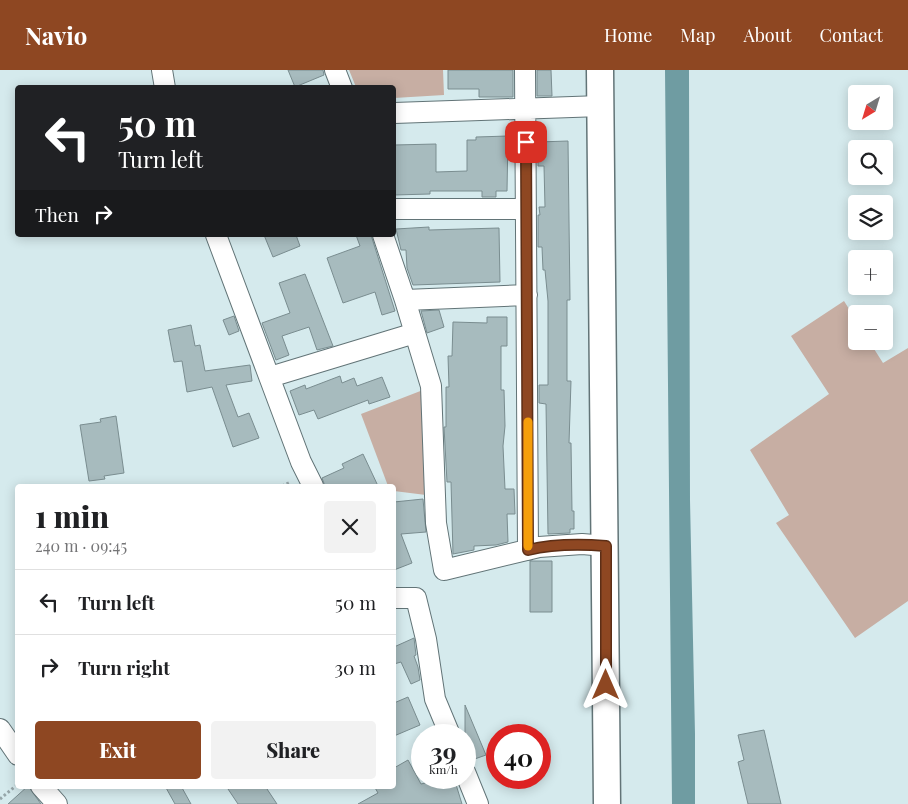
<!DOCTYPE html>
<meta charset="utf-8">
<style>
body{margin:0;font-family:"Playfair Display",serif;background:#f2f2f2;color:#202124;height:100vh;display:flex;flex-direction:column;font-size:19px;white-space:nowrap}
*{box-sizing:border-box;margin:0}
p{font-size:16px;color:#757577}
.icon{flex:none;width:28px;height:28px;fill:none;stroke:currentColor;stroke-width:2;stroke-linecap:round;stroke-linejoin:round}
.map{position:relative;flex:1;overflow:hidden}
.details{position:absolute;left:15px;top:414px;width:381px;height:305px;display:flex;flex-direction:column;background:#fff;border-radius:5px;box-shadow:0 2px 12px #0003}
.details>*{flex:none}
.guide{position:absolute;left:15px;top:15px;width:381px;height:152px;border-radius:5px;box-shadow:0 2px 12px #0003;background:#202124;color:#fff;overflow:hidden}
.needle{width:32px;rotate:218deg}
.controls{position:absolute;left:848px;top:15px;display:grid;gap:10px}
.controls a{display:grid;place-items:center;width:45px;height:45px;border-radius:5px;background:#fff;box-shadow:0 2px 12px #0003;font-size:25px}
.speed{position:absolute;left:411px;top:654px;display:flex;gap:10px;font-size:25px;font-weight:700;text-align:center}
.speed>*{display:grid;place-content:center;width:65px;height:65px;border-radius:50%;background:#fff;box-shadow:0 2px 12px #0003;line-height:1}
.speed small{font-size:12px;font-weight:400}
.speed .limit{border:8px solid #d22;background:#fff;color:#111}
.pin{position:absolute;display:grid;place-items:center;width:42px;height:42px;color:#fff;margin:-21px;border-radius:10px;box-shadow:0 2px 8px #0006}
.me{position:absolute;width:55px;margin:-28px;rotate:0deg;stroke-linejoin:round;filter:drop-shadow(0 0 4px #0008)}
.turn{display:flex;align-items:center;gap:18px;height:105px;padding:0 20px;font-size:22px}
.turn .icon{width:65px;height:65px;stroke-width:2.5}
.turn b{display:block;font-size:35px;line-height:42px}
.then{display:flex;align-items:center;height:48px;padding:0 20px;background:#0003;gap:10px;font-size:19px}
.round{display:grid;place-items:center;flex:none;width:52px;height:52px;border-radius:5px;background:#f2f2f2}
.head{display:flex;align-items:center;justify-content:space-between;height:85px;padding:0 20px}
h1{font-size:30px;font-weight:800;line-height:38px}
.action{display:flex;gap:10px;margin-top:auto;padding:10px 20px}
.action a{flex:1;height:58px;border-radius:5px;background:#8e4722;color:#fff;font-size:20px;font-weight:800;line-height:58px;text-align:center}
.action a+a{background:#f2f2f2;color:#202124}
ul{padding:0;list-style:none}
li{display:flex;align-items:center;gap:15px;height:65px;padding:0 20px;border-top:1px solid #e0e0e0}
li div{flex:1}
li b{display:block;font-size:19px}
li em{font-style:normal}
header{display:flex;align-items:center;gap:30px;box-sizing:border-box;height:70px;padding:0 25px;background:#8e4722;color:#fff}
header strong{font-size:24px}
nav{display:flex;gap:28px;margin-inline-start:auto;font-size:18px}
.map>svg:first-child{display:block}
</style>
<header>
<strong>Navio</strong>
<nav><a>Home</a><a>Map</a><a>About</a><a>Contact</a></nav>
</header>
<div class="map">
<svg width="908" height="734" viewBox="0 0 908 734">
<rect width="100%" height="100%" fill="#d5eaed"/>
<path fill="#c7aea3" d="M349 0H443L444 25 394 28V18L356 17Z
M844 231 856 250V271H869L883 293 908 278V531L855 568 776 453 789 445 750 380 829 324 791 266Z
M423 320 426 425 394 421V416H388L361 344Z"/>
<path fill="#6f9ca2" d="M665 0H689L690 430 695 664V734H672Z"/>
<path fill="#a7bbbe" stroke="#7a8d90" d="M288 0H323L324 5 295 17Z
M448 0H513V27H479V19H448Z
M537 0H551L552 26H537Z
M508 66 507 121H496V127H482V121H430V124L394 125V75L436 74V102L467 101V70H476V67Z
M568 71 570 230H567V311H571L569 373H571L572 441H574V459H570V463L548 464 546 334 539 333V315H548V231L545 200H543L542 177H538V145H540L539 137H545L544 96H538V72Z
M429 157V160L499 158 500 212 413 215 407 198 406 180H401L396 159Z
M264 165H296L300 176 273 187Z
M356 165H371L395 241 382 245 375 222 343 233 327 188 360 176Z
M305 204 333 276 317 280 309 257 282 266 289 285 276 290 262 253 290 243 279 213Z
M439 240 444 257 427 263 421 241Z
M234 246 239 261 229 265 223 250Z
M487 247H507V276H501V320H504L505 356 503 376 505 419H514L515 444H507L508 472 496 475 474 476V480L453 484 451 412H447L444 357H446V317H449L448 286H452L453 252 487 253Z
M191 255 195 276 200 275 205 301 250 295 252 311 226 315 238 347 249 343 259 368 233 377 212 317 187 322 182 291 174 292 168 260Z
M340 306 342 313 354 308 357 316 382 307 390 327 369 334 368 330 318 349 314 340 299 345 290 321 305 315 306 319Z
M116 346 124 403 104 406 105 409 89 411 80 355 101 352 100 349Z
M363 384 378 416H325L322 408 344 398 342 394Z
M423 429 426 462 401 464 412 493 394 500V432Z
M530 491H552V542H530Z
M414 568 416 585 414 586 418 597 420 610 411 614 401 592 394 594V577Z
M408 627 420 655 394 666V633Z
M465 635 486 685 469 691 465 690Z
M764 660 781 734H748L738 692 744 690 738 665Z
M408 690 421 714 446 708H454L462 734H358L378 723 374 716H394V698Z
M28 716 41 734H8Z
M165 716H181L191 734H175Z
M226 716H265L277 734H238Z"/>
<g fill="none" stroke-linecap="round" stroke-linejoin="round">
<defs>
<path id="minor" d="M162 0 165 18
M335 0 342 18
M525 0 528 480
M394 43 601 36
M394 139H526
M216 165 301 392 313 416
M383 165 405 230 431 316 436 453 444 500 539 477 582 474 606 476
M405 230 527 225
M270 307 415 263
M394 528H416L426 569 435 629 450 665
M0 659 18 685
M465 702 478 734
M41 716 57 734"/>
<path id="tertiary" d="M600 0 607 734"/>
</defs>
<use href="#minor" stroke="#627477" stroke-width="22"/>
<use href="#tertiary" stroke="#627477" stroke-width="29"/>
<path stroke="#96a6a9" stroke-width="3" stroke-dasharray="2.5 2.5" stroke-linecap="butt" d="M282 416 291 412
M0 729 18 714"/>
<use href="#minor" stroke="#fff" stroke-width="20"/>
<use href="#tertiary" stroke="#fff" stroke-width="26"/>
</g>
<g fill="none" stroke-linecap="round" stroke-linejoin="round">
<defs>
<path id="route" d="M526 72 528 480C553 474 580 474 606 476V615"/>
</defs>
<use href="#route" stroke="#5c2e16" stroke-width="12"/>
<use href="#route" stroke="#8e4722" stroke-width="9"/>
<path stroke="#f59e0b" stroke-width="9" d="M528 352V476"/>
</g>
</svg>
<div class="controls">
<a><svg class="needle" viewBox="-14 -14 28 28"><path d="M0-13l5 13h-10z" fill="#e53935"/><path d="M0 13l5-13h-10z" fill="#757577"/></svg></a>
<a><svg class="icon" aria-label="search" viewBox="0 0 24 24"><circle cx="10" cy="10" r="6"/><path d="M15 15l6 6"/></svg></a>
<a><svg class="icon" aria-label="layers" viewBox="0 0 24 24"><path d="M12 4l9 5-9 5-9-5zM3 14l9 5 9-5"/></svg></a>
<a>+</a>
<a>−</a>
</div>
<div class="speed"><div>39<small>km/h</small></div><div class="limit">40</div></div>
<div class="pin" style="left:526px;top:72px;background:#d93025"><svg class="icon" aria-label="arrive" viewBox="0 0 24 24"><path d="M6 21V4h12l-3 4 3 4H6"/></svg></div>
<svg class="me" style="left:606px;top:615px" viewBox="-20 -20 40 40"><path d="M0-17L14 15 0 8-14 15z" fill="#8e4722" stroke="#fff" stroke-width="4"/></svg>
<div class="guide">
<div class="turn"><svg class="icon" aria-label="left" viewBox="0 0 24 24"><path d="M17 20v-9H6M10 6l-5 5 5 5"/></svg><div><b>50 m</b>Turn left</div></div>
<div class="then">Then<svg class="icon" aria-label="right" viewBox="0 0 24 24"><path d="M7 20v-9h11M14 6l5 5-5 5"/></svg></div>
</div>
<section class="details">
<div class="head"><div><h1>1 min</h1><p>240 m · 09:45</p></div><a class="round"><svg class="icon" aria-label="close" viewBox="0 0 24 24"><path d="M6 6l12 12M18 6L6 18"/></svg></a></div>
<ul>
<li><svg class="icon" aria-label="left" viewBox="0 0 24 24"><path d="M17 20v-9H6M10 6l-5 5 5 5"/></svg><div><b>Turn left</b></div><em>50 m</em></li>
<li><svg class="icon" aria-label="right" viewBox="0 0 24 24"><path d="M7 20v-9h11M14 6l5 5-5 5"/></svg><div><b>Turn right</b></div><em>30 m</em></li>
</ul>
<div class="action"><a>Exit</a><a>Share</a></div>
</section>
</div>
